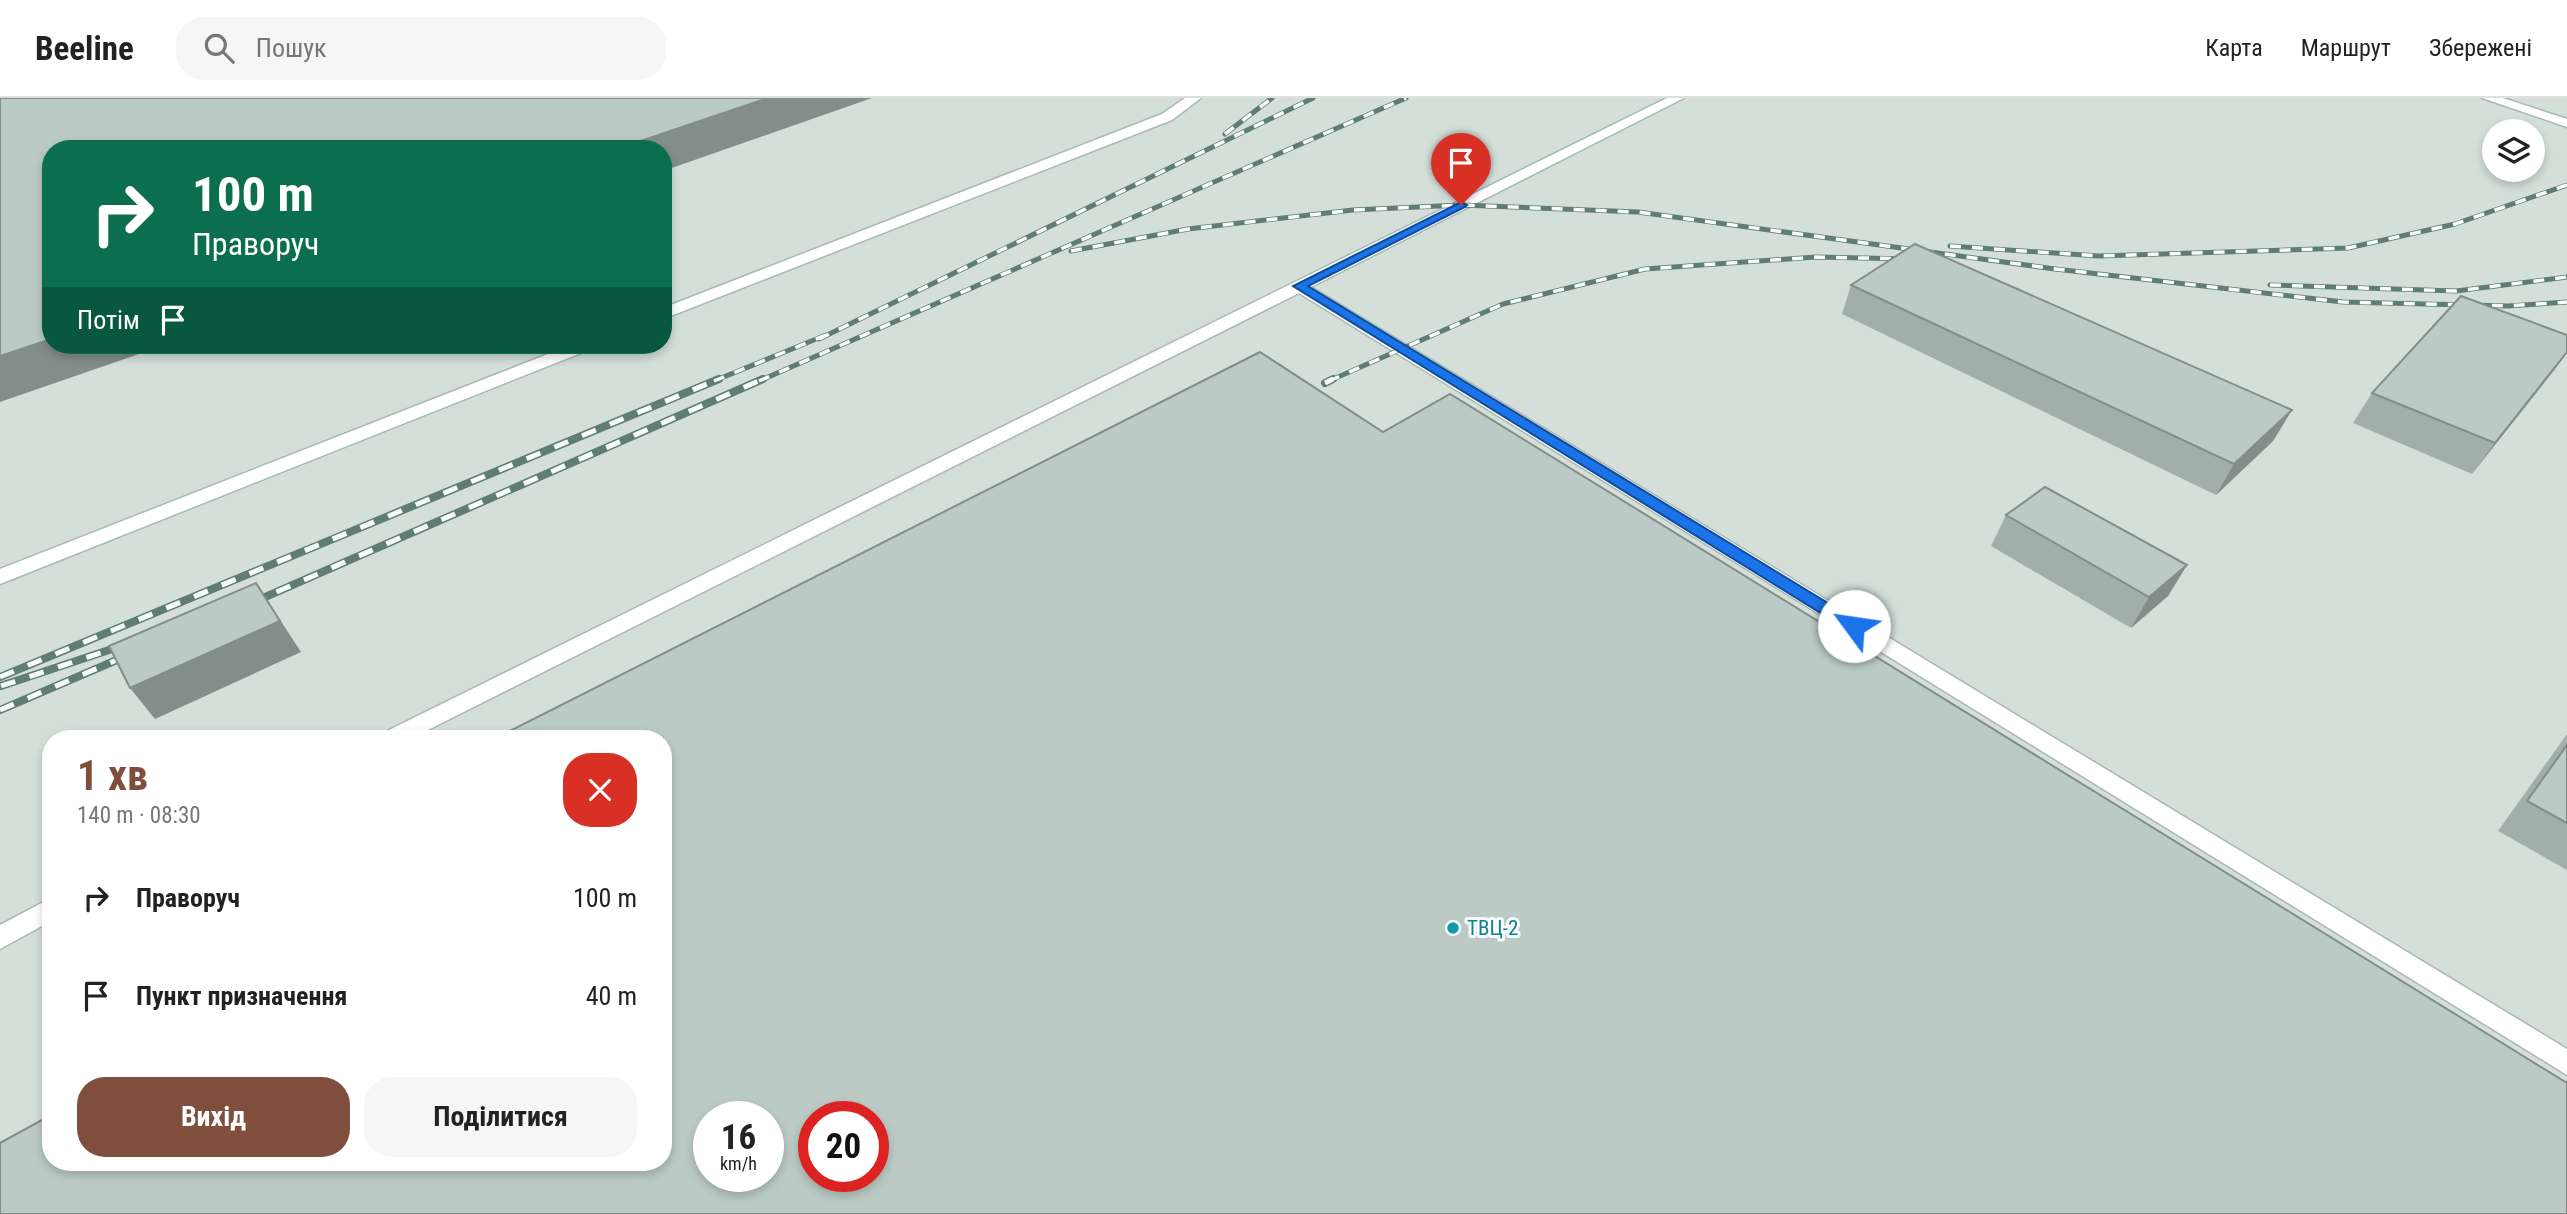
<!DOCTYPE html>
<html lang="uk">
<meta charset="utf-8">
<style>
body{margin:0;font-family:"Roboto Condensed",sans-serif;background:#f6f6f6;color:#222;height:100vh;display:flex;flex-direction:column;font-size:26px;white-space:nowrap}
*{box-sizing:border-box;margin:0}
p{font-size:23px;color:#767676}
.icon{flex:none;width:38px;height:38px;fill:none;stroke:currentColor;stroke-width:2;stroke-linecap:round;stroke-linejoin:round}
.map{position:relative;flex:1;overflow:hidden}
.sheet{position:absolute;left:42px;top:632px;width:630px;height:441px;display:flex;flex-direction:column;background:#fff;border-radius:28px;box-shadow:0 4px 10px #0003}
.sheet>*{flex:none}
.guide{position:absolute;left:42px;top:42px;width:630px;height:214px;border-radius:28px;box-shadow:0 4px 10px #0003;background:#0b6e4f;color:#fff;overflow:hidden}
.fabs{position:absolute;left:2482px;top:21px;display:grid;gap:14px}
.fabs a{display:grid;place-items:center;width:63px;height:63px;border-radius:50%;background:#fff;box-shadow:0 4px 10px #0003;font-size:35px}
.speed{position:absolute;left:693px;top:1003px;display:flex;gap:14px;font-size:35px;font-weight:700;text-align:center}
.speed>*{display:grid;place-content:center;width:91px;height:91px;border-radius:50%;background:#fff;box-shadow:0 4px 10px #0003;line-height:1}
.speed small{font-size:18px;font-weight:400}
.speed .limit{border:10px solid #d22;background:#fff;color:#111}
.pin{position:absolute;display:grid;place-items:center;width:60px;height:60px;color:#fff;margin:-72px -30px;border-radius:50% 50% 50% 0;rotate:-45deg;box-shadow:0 0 7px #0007}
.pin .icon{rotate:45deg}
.me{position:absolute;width:77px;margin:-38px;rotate:301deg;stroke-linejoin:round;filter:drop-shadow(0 0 5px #0008)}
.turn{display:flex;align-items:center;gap:24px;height:147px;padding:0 35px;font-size:32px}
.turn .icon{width:91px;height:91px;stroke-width:2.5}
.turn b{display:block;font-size:49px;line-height:60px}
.then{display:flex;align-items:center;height:66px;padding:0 35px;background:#0003;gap:14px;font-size:26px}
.round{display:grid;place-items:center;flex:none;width:74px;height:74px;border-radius:28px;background:#f6f6f6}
.headline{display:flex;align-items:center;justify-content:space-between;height:119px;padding:0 35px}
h1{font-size:42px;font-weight:700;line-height:52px;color:#804e3d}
.primary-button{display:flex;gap:14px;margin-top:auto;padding:14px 35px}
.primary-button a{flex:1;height:80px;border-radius:28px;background:#804e3d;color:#fff;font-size:28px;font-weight:700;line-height:80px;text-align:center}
.primary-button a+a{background:#f6f6f6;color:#222}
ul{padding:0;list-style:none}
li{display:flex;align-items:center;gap:21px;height:98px;padding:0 35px}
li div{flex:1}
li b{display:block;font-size:26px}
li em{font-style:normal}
header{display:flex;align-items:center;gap:42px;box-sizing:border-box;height:98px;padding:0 35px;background:#fff;border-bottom:2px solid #e0e0e0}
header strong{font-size:33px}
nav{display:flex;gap:38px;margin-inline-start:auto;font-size:24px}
.search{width:490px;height:63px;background:#f6f6f6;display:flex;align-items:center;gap:18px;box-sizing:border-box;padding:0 24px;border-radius:28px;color:#767676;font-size:26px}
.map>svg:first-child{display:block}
</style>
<header>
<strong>Beeline</strong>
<div class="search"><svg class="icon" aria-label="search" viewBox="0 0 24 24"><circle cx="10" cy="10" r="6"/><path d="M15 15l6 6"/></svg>Пошук</div>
<nav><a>Карта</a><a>Маршрут</a><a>Збережені</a></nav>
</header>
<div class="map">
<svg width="2567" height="1116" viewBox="0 0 2567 1116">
<rect width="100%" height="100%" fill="#e6efeb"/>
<path fill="#d4dfda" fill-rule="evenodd" d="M0 0H2567V1116H0ZM2494 33H2532V72H2494ZM51 51H663V247H51ZM51 640H663V1064H51ZM709 1018H768V1078H709ZM814 1018H873V1078H814Z"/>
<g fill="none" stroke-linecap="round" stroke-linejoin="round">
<defs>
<path id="service" d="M1185 0H1201L1172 22 663 221V210L1162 16Z
M1667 0H1684L1311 189 2567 951V977L1299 195 412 640H382L385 634Z
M2482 0H2503L2567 21V29Z
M571 247H593L591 251 0 486V471Z
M51 800V823L0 851V827Z"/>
</defs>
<use href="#service" stroke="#a8b8b2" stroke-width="3"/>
<use href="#service" fill="#fff" fill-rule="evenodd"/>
<defs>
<path id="rail-far1" d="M1225 36 1272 0
M1950 148 2099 158 2348 150 2455 126 2567 87
M1071 153 1188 131 1353 112 1461 107 1638 114 2055 171 2343 204 2508 208 2567 204
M2270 187 2456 193 2567 179
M819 241 1313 0
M714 283 826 237
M759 283 1406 0
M1329 283 1503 206 1645 171 1816 159 1912 161"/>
<path id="rail" d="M1325 285 1333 281
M249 506 763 281
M0 579 719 281
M1 588 130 545
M0 612 133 555"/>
</defs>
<use href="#rail-far1" stroke="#5f7d75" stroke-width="5"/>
<use href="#rail" stroke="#5f7d75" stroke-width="8"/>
<use href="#rail-far1" stroke="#f7fbf9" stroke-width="3.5" stroke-dasharray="11" stroke-linecap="butt"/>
<use href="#rail" stroke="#f7fbf9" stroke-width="5" stroke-dasharray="15" stroke-linecap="butt"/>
</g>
<path fill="#a1aea9" d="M1851 187 2292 312 2273 343 2216 397 1842 216Z
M2567 237V255L2472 376 2353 325 2372 295Z
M2006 417 2187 467 2168 498 2131 530 1991 448Z
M2567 636V772L2498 733Z"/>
<path fill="#838d89" d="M768 0H872L663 73V51H617Z
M51 241V247H165L0 304V258Z
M2567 254 2555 271 2472 376 2495 345Z
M2292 312 2273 343 2216 397 2234 366Z
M2187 467 2168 498 2131 530 2149 499Z
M256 485 301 554 155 621 130 590Z"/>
<path fill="#bbcac4" stroke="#838d89" stroke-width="2" fill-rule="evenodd" d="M0 0H768L617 51H51V241L0 258Z
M1915 146 2292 312 2234 366 1851 187Z
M2461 198 2567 237V254L2495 345 2372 295Z
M1260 254 1383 334 1450 296 2567 985V1116H0V1045L51 1017V1064H663V640H496ZM709 1018H768V1078H709ZM814 1018H873V1078H814Z
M2045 389 2187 467 2149 499 2006 417Z
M256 485 280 523 130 590 109 548Z
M2567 647V725L2527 703Z"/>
<path fill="#1a73e8" stroke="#114b97" stroke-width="2" d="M1461 104 1467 107 1465 109 1308 188 1859 524 1862 528 1859 532H1848L1293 188Z"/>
<circle fill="#0f9aa8" stroke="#f7fbf9" stroke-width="2.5" cx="1453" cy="830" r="7"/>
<g text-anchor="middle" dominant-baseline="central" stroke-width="6" stroke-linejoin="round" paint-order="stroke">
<g font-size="21" fill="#0d838f" stroke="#f7fbf9" text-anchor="start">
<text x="1467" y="830">ТВЦ-2</text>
</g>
</g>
</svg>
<div class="fabs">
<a><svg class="icon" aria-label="layers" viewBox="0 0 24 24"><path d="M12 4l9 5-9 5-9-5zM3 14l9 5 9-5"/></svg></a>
</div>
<div class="speed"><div>16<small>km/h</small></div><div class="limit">20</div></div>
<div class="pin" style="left:1461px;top:107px;background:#d93025"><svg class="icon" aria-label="arrive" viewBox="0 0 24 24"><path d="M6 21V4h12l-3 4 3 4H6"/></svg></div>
<svg class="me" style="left:1854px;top:528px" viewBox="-20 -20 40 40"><circle r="19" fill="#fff"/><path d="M0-13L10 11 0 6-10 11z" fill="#1a73e8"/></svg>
<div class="guide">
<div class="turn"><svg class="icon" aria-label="right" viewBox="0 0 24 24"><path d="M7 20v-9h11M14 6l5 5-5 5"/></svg><div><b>100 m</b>Праворуч</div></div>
<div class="then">Потім<svg class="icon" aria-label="arrive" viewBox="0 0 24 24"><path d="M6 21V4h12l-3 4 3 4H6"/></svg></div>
</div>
<section class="sheet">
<div class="headline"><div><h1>1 хв</h1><p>140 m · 08:30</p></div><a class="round" style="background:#d93025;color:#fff"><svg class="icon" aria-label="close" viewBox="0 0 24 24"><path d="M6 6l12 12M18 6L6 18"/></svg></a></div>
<ul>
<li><svg class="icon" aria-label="right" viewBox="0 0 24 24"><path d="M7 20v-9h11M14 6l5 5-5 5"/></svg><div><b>Праворуч</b></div><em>100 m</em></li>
<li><svg class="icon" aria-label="arrive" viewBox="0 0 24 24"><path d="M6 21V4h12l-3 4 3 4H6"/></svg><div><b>Пункт призначення</b></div><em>40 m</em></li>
</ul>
<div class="primary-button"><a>Вихід</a><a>Поділитися</a></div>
</section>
</div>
